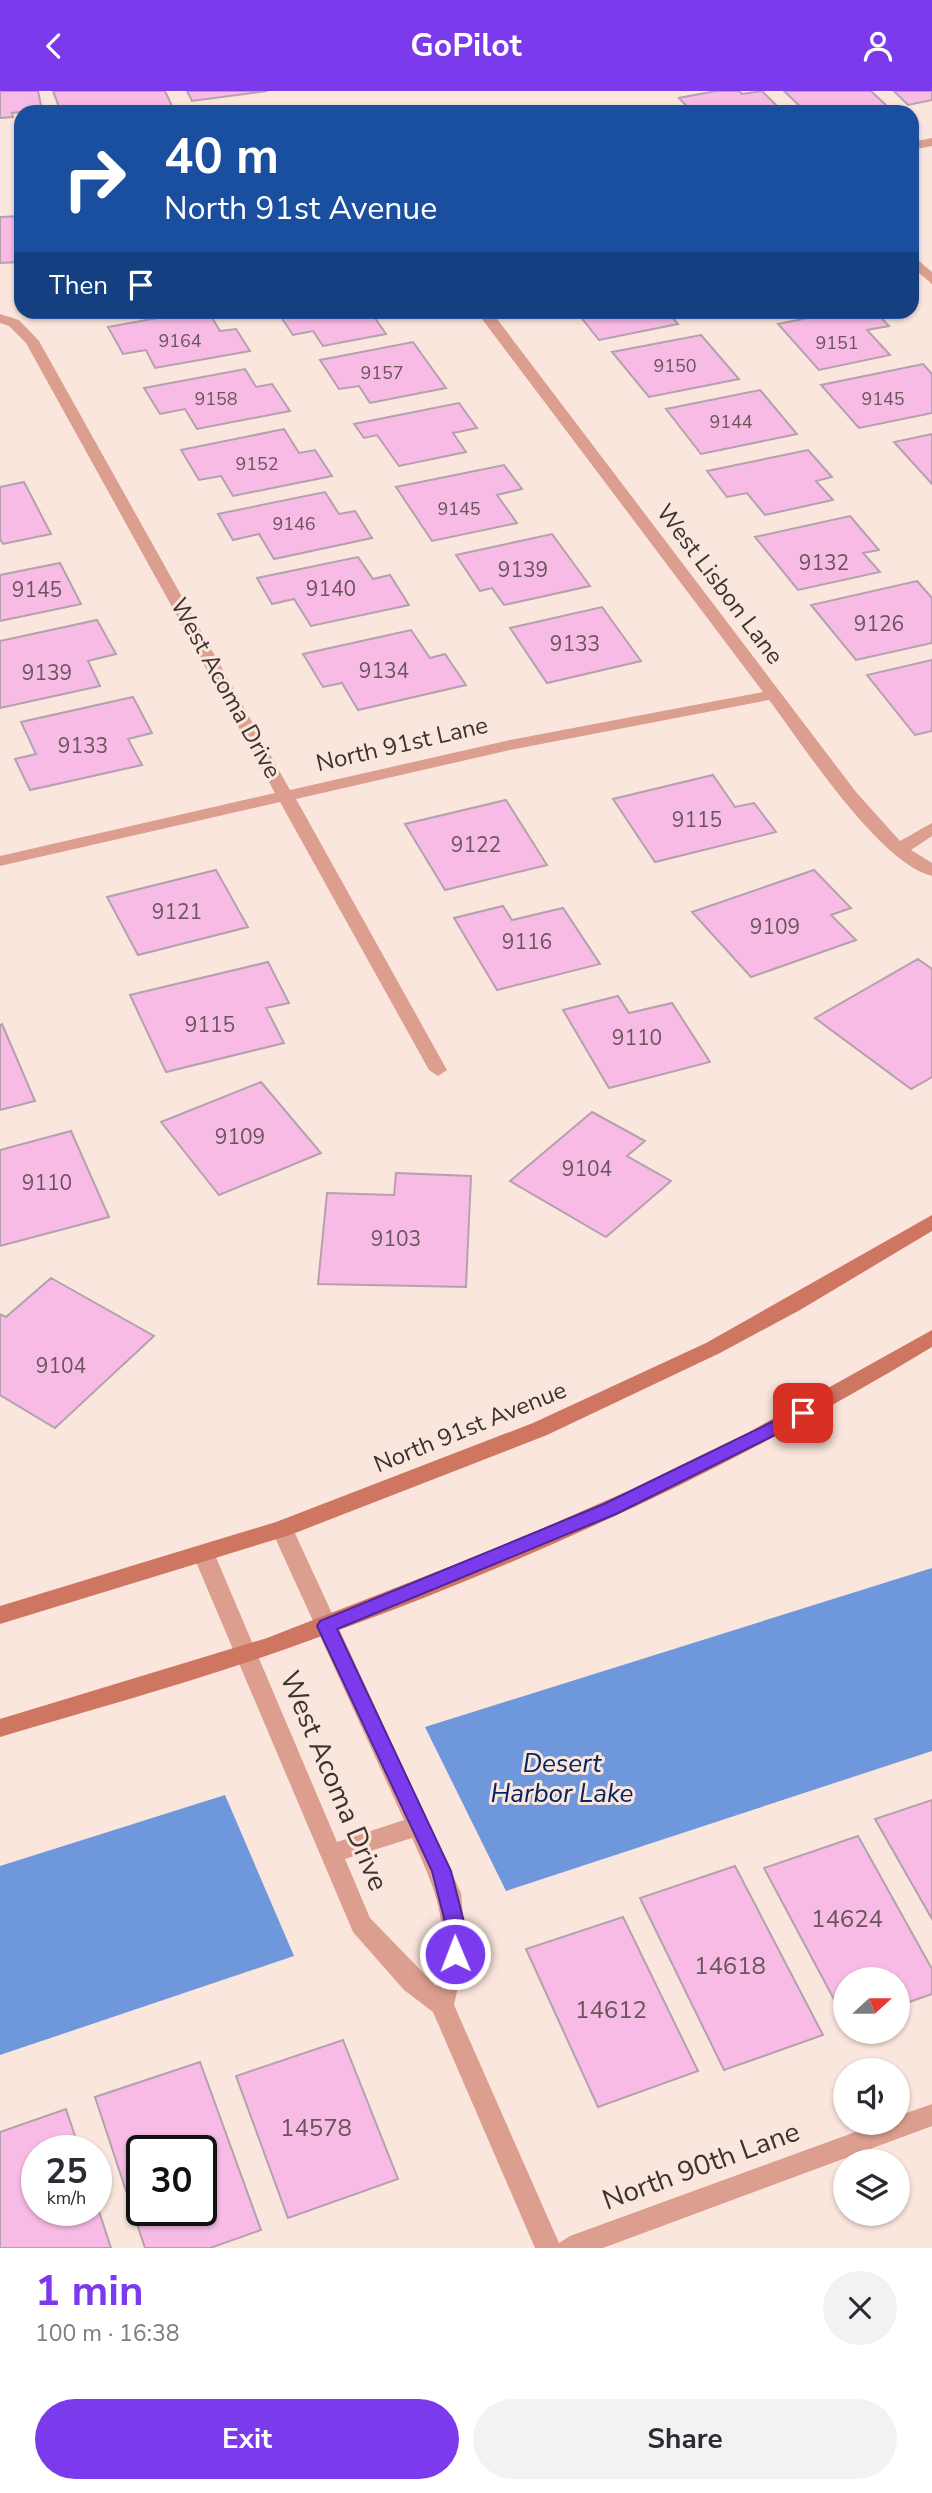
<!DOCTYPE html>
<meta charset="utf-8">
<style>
body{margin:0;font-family:"Nunito Sans",sans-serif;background:#f2f2f3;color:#2b2b33;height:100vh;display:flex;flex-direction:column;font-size:26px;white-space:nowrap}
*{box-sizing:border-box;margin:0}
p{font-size:23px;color:#7c7c81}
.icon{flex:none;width:38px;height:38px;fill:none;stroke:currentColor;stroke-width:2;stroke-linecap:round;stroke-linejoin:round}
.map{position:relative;height:2157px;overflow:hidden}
.details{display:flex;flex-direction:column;background:#fff;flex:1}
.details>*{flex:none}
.hud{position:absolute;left:14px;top:14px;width:905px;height:214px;border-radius:21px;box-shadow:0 2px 5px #0004;background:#1a4fa0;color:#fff;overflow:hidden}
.needle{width:46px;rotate:69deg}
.tools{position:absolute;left:833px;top:1876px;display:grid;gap:14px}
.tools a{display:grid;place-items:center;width:77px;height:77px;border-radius:50%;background:#fff;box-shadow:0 2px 5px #0004;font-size:35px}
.speed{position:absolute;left:21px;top:2044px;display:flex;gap:14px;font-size:35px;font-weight:700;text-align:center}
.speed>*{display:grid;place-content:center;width:91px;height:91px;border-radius:50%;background:#fff;box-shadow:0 2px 5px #0004;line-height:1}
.speed small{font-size:18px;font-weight:400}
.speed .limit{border:4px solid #111;border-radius:10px;background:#fff;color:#111}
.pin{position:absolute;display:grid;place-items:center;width:60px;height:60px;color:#fff;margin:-30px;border-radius:14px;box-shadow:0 4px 10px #0006}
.me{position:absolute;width:77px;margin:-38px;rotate:359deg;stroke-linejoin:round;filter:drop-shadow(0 0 5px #0008)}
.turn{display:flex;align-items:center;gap:24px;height:147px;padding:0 35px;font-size:32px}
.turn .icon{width:91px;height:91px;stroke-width:2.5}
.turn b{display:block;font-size:49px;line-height:60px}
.then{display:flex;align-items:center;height:66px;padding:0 35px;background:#0003;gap:14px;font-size:26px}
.round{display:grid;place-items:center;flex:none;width:74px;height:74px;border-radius:37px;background:#f2f2f3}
.headline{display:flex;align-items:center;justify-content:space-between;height:119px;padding:0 35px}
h1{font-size:42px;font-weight:700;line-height:52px;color:#7c3aed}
.cta{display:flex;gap:14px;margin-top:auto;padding:14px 35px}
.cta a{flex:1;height:80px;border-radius:42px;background:#7c3aed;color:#fff;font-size:28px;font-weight:700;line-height:80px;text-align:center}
.cta a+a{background:#f2f2f3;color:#2b2b33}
header{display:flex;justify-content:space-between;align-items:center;height:91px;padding:0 35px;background:#7c3aed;color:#fff;font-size:32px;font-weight:700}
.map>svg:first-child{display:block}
</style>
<header><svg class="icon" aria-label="back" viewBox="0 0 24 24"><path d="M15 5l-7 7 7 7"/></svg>GoPilot<svg class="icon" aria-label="person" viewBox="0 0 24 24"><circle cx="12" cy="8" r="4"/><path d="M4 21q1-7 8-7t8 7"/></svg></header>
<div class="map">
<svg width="932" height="2157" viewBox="0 0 932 2157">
<rect width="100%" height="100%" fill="#fbe6dd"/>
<path fill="#6f97db" d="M932 1477V1660L506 1800 425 1636Z
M225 1704 294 1865 0 1964V1775Z"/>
<path fill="#f8bbe5" stroke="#b3a2ad" stroke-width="2" fill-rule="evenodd" d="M0 0H38L42 19 12 22 13 26 0 27Z
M53 0H165L172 15 122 21H61Z
M187 0H267L192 10Z
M716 0H739L742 3 762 0 783 21H692L679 7Z
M784 0H871L889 17 868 21H806Z
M894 0H932V9L908 14Z
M21 125V171L0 172V126Z
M196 220H208L220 240 236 238 250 260 155 277 146 259 123 263 108 236Z
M277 220H370L386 243 323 255 313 240 293 244Z
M576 220H667L678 233 599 249Z
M843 220H875L889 235 867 239 890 264 819 279 778 233Z
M701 244 739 288 649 306 612 261Z
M413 251 446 297 370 312 359 295 339 298 320 269Z
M923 273 932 283V322L859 337 821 294Z
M245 278 256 296 272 293 290 320 197 338 185 318 160 323 144 297Z
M760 299 797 343 701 363 666 318Z
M459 312 477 337 453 342 466 361 399 375 377 344 364 347 354 333Z
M284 338 299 362 315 359 332 385 233 405 221 385 199 389 181 359Z
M932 343V393L894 351Z
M808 359 832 386 816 390 833 409 765 424 747 402 727 406 707 380Z
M504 374 522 398 497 404 517 432 432 450 396 396Z
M24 391 51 443 3 453 0 448V396Z
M325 401 339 423 355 420 372 447 274 468 259 443 233 449 218 423Z
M850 425 879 459 863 462 880 481 798 499 755 446Z
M552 443 590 495 504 514 492 497 480 500 456 464Z
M358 466 373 488 390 484 409 514 311 535 294 508 272 513 257 487Z
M60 472 81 513 0 530V484Z
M917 490 932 507V552L856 569 811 514Z
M602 516 641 570 547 592 510 537Z
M97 529 116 563 88 570 100 595 0 617V550Z
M411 539 430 567 445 563 466 594 358 619 342 592 323 596 303 563Z
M932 569V640L915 644 867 584Z
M133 606 152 642 128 648 142 674 30 699 15 668 36 663 21 631Z
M713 684 735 716 754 712 776 741 655 771 613 708Z
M506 709 547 774 445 799 405 733Z
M216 779 248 836 138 864 107 806Z
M814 779 851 817 831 824 856 849 751 886 692 821Z
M503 815 512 829 563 817 600 873 497 899 454 827Z
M918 868 932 878V986L911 998 815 927Z
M268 871 289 912 266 917 284 952 166 981 130 904Z
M618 905 629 922 672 912 710 971 609 997 563 919Z
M2 933 35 1010 0 1019V934Z
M261 991 321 1062 219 1104 161 1031Z
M592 1021 645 1050 627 1065 671 1090 606 1146 510 1090Z
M71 1040 109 1126 0 1155V1059Z
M396 1082 471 1085 466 1196 318 1193 327 1102 394 1104Z
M51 1187 154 1245 55 1337 0 1304V1223L6 1226Z
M932 1709V1828L875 1728Z
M858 1745 932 1878V1903L898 1915V1888H845V1929L764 1777Z
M735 1775 823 1944 724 1979 640 1807Z
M623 1826 698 1980 598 2016 526 1858Z
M343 1949 398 2088 288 2127 236 1985Z
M200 1971 261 2139 210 2157H145L95 2006ZM142 2060H201V2119H142Z
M66 2018 80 2060H37V2119H96V2111L111 2157H0V2041Z"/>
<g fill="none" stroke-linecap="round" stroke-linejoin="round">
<path fill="#db9e8f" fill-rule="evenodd" d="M932 47V55L912 59V51Z
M912 164 932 181V193L912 176Z
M476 220H491L856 701 900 750 932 732V745L911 759 932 772V785C879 772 803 654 769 609L510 659 296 708 447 979 438 985 429 979 280 711 0 775V765L275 702 26 252 9 235 0 232V223L19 229 39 250 290 699 510 649 763 601Z
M282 1430 290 1432 293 1438 461 1802 466 1858 454 1914 559 2152 570 2145 880 2032H898V2025L932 2013V2035L603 2157H535L433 1921 404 1899 353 1841 193 1464 196 1458 204 1456 212 1458 215 1464 337 1751 404 1729 271 1438 274 1432ZM412 1747C436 1800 452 1835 436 1895L370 1827 345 1768Z"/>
<path fill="#ce7661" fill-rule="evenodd" d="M932 1124V1140L800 1219 720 1262 547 1344 290 1444 0 1533V1515L276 1431 533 1332 706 1252Z
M932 1239V1256C728 1380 508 1481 283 1559 189 1592 94 1618 0 1646V1628L267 1547 505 1454 628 1400 749 1341Z"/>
</g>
<path fill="#7c3aed" stroke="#51269a" stroke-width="2" d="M803 1316 809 1318 812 1322 809 1327 616 1423 337 1538 451 1780 465 1835 462 1869 455 1871 448 1869 445 1863 446 1835 432 1780 317 1535 320 1530 604 1413Z"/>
<g text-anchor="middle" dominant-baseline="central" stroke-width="6" stroke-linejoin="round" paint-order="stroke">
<g font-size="18" fill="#6a555d">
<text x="180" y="250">9164</text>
<text x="837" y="252">9151</text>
<text x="675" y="275">9150</text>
<text x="382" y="282">9157</text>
<text x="216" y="308">9158</text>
<text x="883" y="308">9145</text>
<text x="731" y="331">9144</text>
<text x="257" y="373">9152</text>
<text x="459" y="418">9145</text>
<text x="294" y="433">9146</text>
</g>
<g font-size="21" fill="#6a555d">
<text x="824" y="472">9132</text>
<text x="523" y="479">9139</text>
<text x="331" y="498">9140</text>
<text x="37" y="499">9145</text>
<text x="879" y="533">9126</text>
<text x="575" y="553">9133</text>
<text x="384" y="580">9134</text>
<text x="47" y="582">9139</text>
<text x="83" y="655">9133</text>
<text x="697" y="729">9115</text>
<text x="476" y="754">9122</text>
<text x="177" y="821">9121</text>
<text x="775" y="836">9109</text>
<text x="527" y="851">9116</text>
<text x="210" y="934">9115</text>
<text x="637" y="947">9110</text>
<text x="240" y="1046">9109</text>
<text x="587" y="1078">9104</text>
<text x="47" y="1092">9110</text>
<text x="396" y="1148">9103</text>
<text x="61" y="1275">9104</text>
</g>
<g font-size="24" fill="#3b3330" stroke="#fbe6dd">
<text transform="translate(720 493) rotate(53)">West Lisbon Lane</text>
<text transform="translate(226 597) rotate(61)">West Acoma Drive</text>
<text transform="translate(402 653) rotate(-13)">North 91st Lane</text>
<text transform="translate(470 1336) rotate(-22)">North 91st Avenue</text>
</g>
<g font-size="24" fill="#6a555d">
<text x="847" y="1828">14624</text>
<text x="730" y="1875">14618</text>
<text x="611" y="1919">14612</text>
<text x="316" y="2037">14578</text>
</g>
<g font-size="26" font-style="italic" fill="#032560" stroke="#fbe6dd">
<text x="562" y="1672">Desert<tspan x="562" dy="30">Harbor Lake</tspan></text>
</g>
<g font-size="28" fill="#3b3330" stroke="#fbe6dd">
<text transform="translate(334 1690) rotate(67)">West Acoma Drive</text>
<text transform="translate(701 2075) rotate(-20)">North 90th Lane</text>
</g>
</g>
</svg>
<div class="tools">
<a><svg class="needle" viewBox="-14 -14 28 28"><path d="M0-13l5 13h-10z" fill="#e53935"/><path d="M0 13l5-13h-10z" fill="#7c7c81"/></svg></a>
<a><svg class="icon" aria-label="sound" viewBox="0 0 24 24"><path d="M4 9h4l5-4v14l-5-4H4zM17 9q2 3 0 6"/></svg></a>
<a><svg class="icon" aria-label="layers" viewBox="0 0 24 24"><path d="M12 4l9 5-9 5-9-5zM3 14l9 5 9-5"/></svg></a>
</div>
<div class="speed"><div>25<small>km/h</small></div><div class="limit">30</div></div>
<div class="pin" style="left:803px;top:1322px;background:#d93025"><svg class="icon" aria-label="arrive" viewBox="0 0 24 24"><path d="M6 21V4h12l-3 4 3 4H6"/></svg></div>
<svg class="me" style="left:455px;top:1863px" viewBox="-20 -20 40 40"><circle r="17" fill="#7c3aed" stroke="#fff" stroke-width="3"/><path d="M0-11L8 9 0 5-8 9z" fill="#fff"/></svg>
<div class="hud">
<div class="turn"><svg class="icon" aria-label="right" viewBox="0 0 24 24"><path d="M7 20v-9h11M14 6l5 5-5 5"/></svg><div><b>40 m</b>North 91st Avenue</div></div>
<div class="then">Then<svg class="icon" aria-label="arrive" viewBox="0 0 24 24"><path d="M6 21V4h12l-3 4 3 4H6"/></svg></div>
</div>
</div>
<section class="details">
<div class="headline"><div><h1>1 min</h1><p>100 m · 16:38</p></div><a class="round"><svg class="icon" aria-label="close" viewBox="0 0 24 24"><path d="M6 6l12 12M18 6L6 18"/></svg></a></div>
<div class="cta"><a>Exit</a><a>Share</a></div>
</section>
